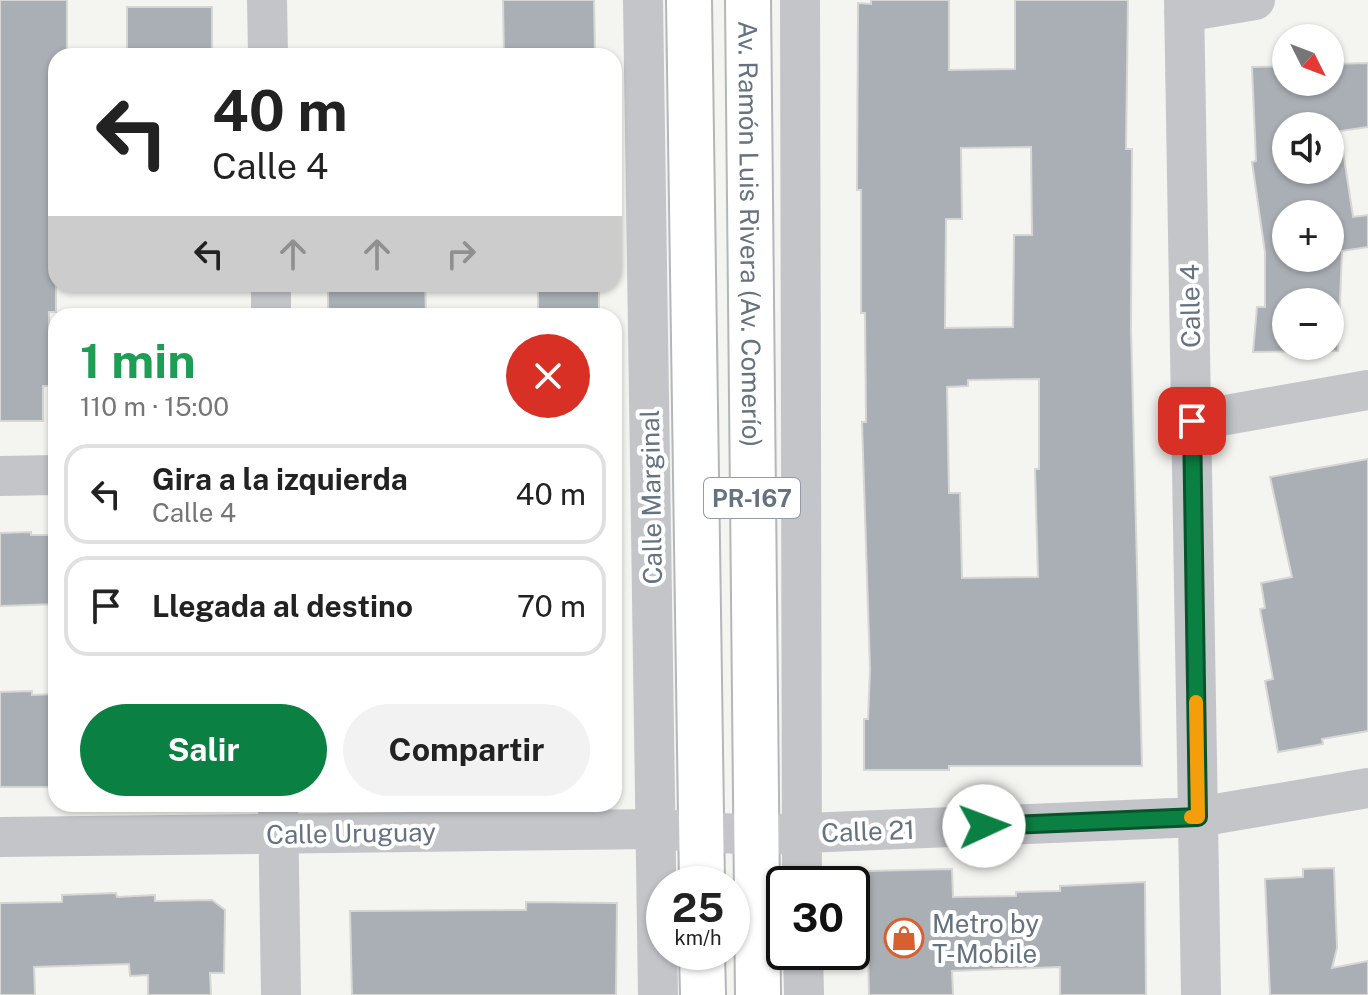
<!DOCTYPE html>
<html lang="es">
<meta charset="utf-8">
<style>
body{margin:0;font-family:"Public Sans",sans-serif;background:#f2f2f2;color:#222;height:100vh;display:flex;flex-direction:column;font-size:30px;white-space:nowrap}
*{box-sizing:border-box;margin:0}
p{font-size:26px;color:#767676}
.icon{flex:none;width:44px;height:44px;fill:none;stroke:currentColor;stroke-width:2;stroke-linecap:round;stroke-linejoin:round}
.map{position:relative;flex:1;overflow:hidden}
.details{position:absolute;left:48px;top:308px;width:574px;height:504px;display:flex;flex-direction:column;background:#fff;border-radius:24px;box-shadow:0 2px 6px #0004}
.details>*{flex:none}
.banner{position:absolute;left:48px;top:48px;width:574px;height:244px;border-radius:24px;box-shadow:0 2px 6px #0004;background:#fff;color:#222;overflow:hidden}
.needle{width:52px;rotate:132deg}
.fabs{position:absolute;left:1272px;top:24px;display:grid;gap:16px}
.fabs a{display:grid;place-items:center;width:72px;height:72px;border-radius:50%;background:#fff;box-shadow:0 2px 6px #0004;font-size:40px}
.speed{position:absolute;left:646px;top:866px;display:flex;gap:16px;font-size:40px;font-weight:700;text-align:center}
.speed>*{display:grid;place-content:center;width:104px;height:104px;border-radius:50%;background:#fff;box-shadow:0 2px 6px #0004;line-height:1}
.speed small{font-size:20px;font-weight:400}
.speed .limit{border:4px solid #111;border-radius:12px;background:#fff;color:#111}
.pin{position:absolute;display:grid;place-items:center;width:68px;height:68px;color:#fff;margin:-34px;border-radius:16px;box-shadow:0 4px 12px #0006}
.me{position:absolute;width:88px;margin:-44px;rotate:88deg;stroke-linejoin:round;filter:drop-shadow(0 0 6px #0008)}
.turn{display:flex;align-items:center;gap:28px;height:168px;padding:0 32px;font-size:36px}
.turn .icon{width:104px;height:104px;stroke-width:2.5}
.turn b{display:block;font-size:56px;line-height:68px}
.lanes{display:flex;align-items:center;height:76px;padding:0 32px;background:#0003;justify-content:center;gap:40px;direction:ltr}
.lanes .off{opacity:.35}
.round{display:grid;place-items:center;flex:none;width:84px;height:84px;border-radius:42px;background:#f2f2f2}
.head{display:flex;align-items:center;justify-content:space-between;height:136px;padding:0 32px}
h1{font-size:48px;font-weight:700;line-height:60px;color:#1e9e55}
.button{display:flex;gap:16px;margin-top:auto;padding:16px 32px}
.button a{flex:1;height:92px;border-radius:48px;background:#0b8043;color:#fff;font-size:32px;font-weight:700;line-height:92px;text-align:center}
.button a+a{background:#f2f2f2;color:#222}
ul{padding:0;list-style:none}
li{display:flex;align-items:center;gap:24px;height:100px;margin:0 16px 12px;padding:0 16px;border:4px solid #e0e0e0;border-radius:24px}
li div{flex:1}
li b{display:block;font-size:30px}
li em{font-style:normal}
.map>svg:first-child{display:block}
</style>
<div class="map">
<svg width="1368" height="995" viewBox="0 0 1368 995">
<rect width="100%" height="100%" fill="#f4f5f1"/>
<path fill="#a9afb5" stroke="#d6d6d4" stroke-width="2" fill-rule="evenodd" d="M0 0H67V56H56V312H49V386H43V421H0Z
M503 0H594L595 56H504Z
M871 0H949V70L1015 69V0H1128L1126 149H1132L1131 330 1142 766H949V770H864V719H868L870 669 862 422H866L865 313H861V190H857L858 3 871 4ZM1031 147 1032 235H1014L1013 327 945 328 946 219H962L961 148ZM1039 379V469H1035L1038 577 962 578 960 493H949L947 387 968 386V380Z
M127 7H212V56H127Z
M1368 63V127L1340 131 1353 217 1368 215V247L1342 251 1338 351 1253 352 1257 307H1265V252L1252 162 1256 161 1252 67 1286 66V82H1330V64ZM1286 126H1330V170H1286ZM1286 214H1330V258H1286ZM1286 302H1330V346H1286Z
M328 284H425L426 316H328Z
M538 284H599V316H538Z
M1368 459V731L1322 739 1323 744 1278 752 1265 681 1273 679 1260 609 1265 608 1261 583 1292 577 1270 477Z
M31 532V535H56V604L0 606V533Z
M32 691V695L56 694V787H0V692Z
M1334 868 1337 948 1332 968 1368 961V995H1270L1265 879 1303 877V869Z
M952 869 953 897 1016 896V892L1060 891V886L1145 882 1146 995H1060V967L952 971 953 995H869L866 871Z
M116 893 117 897 155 895V901L212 900 225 910 224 973H210L211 995H148V975L130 976 129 964 34 967 35 995H0V903L62 902V895Z
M526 902 617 903 616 995H352L350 911 526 910Z"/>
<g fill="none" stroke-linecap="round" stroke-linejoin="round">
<defs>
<g id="major">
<path d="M689 0 702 884"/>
<path id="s1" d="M748 0 758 995"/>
<path d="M702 952 703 995"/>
</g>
</defs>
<use href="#major" stroke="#b3b7ba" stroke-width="48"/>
<path stroke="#c3c5c9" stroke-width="40" d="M267 0 268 56
M643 0 658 995
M800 0 802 884
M1184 0 1201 995
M1184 12 1255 0
M271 284V316
M1192 421 1368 390
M0 476 56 475
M278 804 281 995
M0 837 656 829 755 835 1198 817 1368 788
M803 952 804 995"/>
<use href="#major" stroke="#fff" stroke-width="44"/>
</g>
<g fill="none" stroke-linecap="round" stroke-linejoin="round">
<defs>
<path id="route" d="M984 826 1198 817 1192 421"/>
</defs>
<use href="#route" stroke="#07532c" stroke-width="20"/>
<use href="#route" stroke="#0b8043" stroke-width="14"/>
<path stroke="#f59e0b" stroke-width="14" d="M1191 817H1198L1196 702"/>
</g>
<defs>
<symbol id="shop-ring" viewBox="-11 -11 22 22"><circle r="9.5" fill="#fff" stroke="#d7612e" stroke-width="1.5"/><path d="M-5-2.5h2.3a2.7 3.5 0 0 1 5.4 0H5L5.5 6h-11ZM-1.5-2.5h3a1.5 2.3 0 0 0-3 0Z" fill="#d7612e"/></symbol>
</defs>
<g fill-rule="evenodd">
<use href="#shop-ring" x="882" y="916" width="44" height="44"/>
</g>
<g text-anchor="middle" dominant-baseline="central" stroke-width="8" stroke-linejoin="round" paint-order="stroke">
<rect fill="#fff" stroke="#939ca6" stroke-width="2" x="704" y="478" width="96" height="40" rx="6"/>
<g font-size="24" font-weight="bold" fill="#657280">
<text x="752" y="498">PR-167</text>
</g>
<g font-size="26" fill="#657280" stroke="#fff">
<text stroke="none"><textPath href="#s1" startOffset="234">Av. Ramón Luis Rivera (Av. Comerío)</textPath></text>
<text transform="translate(1190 306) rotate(-91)">Calle 4</text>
<text transform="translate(651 497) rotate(-91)">Calle Marginal</text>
<text transform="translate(868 831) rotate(-2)">Calle 21</text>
<text transform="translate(351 833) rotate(-1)">Calle Uruguay</text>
</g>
<g font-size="26" fill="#657280" stroke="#fff" text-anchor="start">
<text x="932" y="923">Metro by<tspan x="932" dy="30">T-Mobile</tspan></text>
</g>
</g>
</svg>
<div class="fabs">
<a><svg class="needle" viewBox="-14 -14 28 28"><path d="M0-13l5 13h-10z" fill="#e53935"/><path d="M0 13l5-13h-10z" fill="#767676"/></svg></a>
<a><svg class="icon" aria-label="sound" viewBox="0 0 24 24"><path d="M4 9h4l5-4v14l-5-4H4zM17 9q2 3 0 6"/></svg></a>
<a>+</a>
<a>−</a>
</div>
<div class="speed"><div>25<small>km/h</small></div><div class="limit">30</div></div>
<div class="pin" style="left:1192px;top:421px;background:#d93025"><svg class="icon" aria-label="arrive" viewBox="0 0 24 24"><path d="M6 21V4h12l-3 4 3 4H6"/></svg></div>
<svg class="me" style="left:984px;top:826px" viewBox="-20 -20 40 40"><circle r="19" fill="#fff"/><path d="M0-13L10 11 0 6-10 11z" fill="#0b8043"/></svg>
<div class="banner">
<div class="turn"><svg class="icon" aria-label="left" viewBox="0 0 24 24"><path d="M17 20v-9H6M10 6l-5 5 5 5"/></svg><div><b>40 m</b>Calle 4</div></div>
<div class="lanes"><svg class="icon" aria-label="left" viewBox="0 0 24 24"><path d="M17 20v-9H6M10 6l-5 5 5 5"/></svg><svg class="icon off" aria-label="ahead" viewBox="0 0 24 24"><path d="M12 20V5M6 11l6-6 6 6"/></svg><svg class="icon off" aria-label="ahead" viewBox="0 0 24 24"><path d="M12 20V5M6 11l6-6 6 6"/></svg><svg class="icon off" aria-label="right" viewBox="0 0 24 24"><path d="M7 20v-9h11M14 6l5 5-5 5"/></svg></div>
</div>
<section class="details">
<div class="head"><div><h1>1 min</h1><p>110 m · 15:00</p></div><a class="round" style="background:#d93025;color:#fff"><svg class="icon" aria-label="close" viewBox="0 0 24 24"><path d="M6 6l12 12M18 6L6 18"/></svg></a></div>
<ul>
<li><svg class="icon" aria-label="left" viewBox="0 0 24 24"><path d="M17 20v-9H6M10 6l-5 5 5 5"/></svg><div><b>Gira a la izquierda</b><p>Calle 4</p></div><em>40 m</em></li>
<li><svg class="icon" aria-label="arrive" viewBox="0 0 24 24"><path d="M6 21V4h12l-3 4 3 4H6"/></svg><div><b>Llegada al destino</b></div><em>70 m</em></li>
</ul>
<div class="button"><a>Salir</a><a>Compartir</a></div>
</section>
</div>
